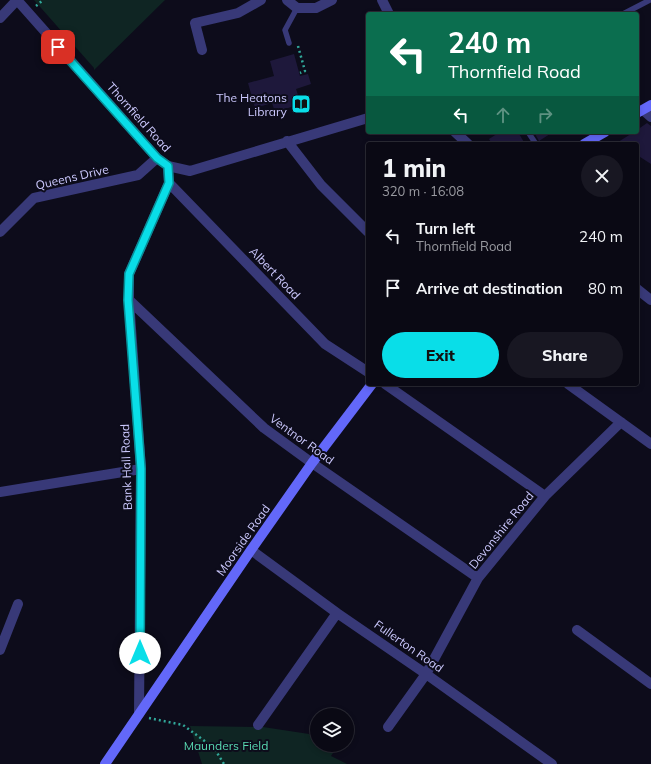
<!DOCTYPE html>
<meta charset="utf-8">
<style>
body{margin:0;font-family:Mulish,sans-serif;background:#181722;color:#f1f3f6;height:100vh;display:flex;flex-direction:column;font-size:15px;white-space:nowrap}
*{box-sizing:border-box;margin:0}
p{font-size:13px;color:#999aa0}
.icon{flex:none;width:22px;height:22px;fill:none;stroke:currentColor;stroke-width:2;stroke-linecap:round;stroke-linejoin:round}
.map{position:relative;flex:1;overflow:hidden}
.sheet{position:absolute;left:366px;top:142px;width:273px;height:244px;display:flex;flex-direction:column;background:#0a0914;border-radius:4px;box-shadow:0 2px 6px #0003,0 0 0 1px #2a2a34}
.sheet>*{flex:none}
.guide{position:absolute;left:366px;top:12px;width:273px;height:122px;border-radius:4px;box-shadow:0 2px 6px #0003,0 0 0 1px #2a2a34;background:#0b6e4f;color:#fff;overflow:hidden}
.fabs{position:absolute;left:310px;top:708px;display:grid;gap:8px}
.fabs a{display:grid;place-items:center;width:44px;height:44px;border-radius:50%;background:#0a0914;box-shadow:0 2px 6px #0003,0 0 0 1px #2a2a34;font-size:20px}
.pin{position:absolute;display:grid;place-items:center;width:34px;height:34px;color:#fff;margin:-17px;border-radius:8px;box-shadow:0 2px 6px #0006}
.me{position:absolute;width:44px;margin:-22px;rotate:0deg;stroke-linejoin:round;filter:drop-shadow(0 0 3px #0008)}
.turn{display:flex;align-items:center;gap:14px;height:84px;padding:0 16px;font-size:18px}
.turn .icon{width:52px;height:52px;stroke-width:2.5}
.turn b{display:block;font-size:28px;line-height:34px}
.lanes{display:flex;align-items:center;height:38px;padding:0 16px;background:#0003;justify-content:center;gap:20px;direction:ltr}
.lanes .off{opacity:.35}
.round{display:grid;place-items:center;flex:none;width:42px;height:42px;border-radius:21px;background:#181722}
.headline{display:flex;align-items:center;justify-content:space-between;height:68px;padding:0 16px}
h1{font-size:24px;font-weight:800;line-height:30px}
.cta{display:flex;gap:8px;margin-top:auto;padding:8px 16px}
.cta a{flex:1;height:46px;border-radius:24px;background:#09dee8;color:#111;font-size:16px;font-weight:800;line-height:46px;text-align:center}
.cta a+a{background:#181722;color:#f1f3f6}
ul{padding:0;list-style:none}
li{display:flex;align-items:center;gap:12px;height:52px;padding:0 16px}
li div{flex:1}
li b{display:block;font-size:15px}
li em{font-style:normal}
.map>svg:first-child{display:block}
</style>
<div class="map">
<svg width="651" height="764" viewBox="0 0 651 764">
<rect width="100%" height="100%" fill="#0d0c1b"/>
<path fill="#0f2523" d="M34 0H165L94 70V68Z
M190 726 263 727 309 734 317 741V745H323L333 753 331 756 347 764H202Z"/>
<path fill="#1e183b" d="M294 54 300 76 308 74 311 84 296 89 301 104 275 112 272 103 255 108 248 83 274 76 270 61Z
M647 123 651 126V164L637 155V144H615L634 132H637V130Z
M500 132H518L525 144H492L489 139Z
M534 132H553L539 141Z"/>
<g fill="none" stroke-linecap="round" stroke-linejoin="round">
<path stroke="#31a89a" stroke-width="2.5" stroke-dasharray="2 3" stroke-linecap="butt" d="M36 6 43 0
M298 46 305 71 300 73
M149 718 183 725 214 748 224 764"/>
<path stroke="#383978" stroke-width="5.5" d="M623 14 650 0
M289 43 285 30 297 8
M528 132 536 144"/>
<path stroke="#383978" stroke-width="10" d="M17 0 157 158 168 166 190 171 368 118
M287 0 297 8H316L332 0
M382 0 389 14
M0 18 17 0
M202 50 195 23 238 13 261 0
M643 110 651 117
M455 132 468 144
M287 141 321 185 368 232
M169 183 325 344 368 372
M0 232 34 198 138 175 157 158
M637 289 651 300
M129 300 264 428 312 463 478 578
M385 384 545 496
M568 384 651 444
M0 492 141 469
M251 550 337 613 426 674 552 764
M577 630 651 684
M0 650 18 604
M139 714 141 469 129 300V274L169 183 168 166
M258 725 337 613
M388 727 426 674 478 578 545 496 621 422"/>
<path stroke="#6368f9" stroke-width="10" d="M637 113 651 105
M584 144 605 132
M105 764 251 550 312 463 372 384"/>
</g>
<g fill="none" stroke-linecap="round" stroke-linejoin="round">
<defs>
<path id="route" d="M58 47 157 158 168 166 169 183 129 274 128 300 141 469 140 653"/>
</defs>
<use href="#route" stroke="#069097" stroke-width="10"/>
<use href="#route" stroke="#09dee8" stroke-width="7"/>
</g>
<defs>
<symbol id="library-square" viewBox="-11 -11 22 22"><rect x="-9" y="-9" width="18" height="18" rx="4" fill="#09dee8" stroke="#0d0c1b"/><path d="M-6-4Q-3-5.5-.7-3.5V5Q-3 3-6 4ZM6-4Q3-5.5 .7-3.5V5Q3 3 6 4Z" fill="#111"/></symbol>
</defs>
<g fill-rule="evenodd">
<use href="#library-square" x="290" y="93" width="22" height="22"/>
</g>
<g text-anchor="middle" dominant-baseline="central" stroke-width="4" stroke-linejoin="round" paint-order="stroke">
<g font-size="12" fill="#cbc8fd" stroke="#0d0c1b" text-anchor="end">
<text x="287" y="97">The Heatons<tspan x="287" dy="14">Library</tspan></text>
</g>
<g font-size="12" fill="#cbc8fd" stroke="#0d0c1b">
<text transform="translate(139 117) rotate(48)">Thornfield Road</text>
<text transform="translate(72 177) rotate(-13)">Queens Drive</text>
<text transform="translate(275 273) rotate(46)">Albert Road</text>
<text transform="translate(302 439) rotate(36)">Ventnor Road</text>
<text transform="translate(126 467) rotate(-92)">Bank Hall Road</text>
<text transform="translate(501 530) rotate(-51)">Devonshire Road</text>
<text transform="translate(243 540) rotate(-55)">Moorside Road</text>
<text transform="translate(409 646) rotate(35)">Fullerton Road</text>
</g>
<g font-size="12" fill="#58d8b1" stroke="#0d0c1b">
<text x="226" y="745">Maunders Field</text>
</g>
</g>
</svg>
<div class="fabs">
<a><svg class="icon" aria-label="layers" viewBox="0 0 24 24"><path d="M12 4l9 5-9 5-9-5zM3 14l9 5 9-5"/></svg></a>
</div>
<div class="pin" style="left:58px;top:47px;background:#d93025"><svg class="icon" aria-label="arrive" viewBox="0 0 24 24"><path d="M6 21V4h12l-3 4 3 4H6"/></svg></div>
<svg class="me" style="left:140px;top:653px" viewBox="-20 -20 40 40"><circle r="19" fill="#fff"/><path d="M0-13L10 11 0 6-10 11z" fill="#09dee8"/></svg>
<div class="guide">
<div class="turn"><svg class="icon" aria-label="left" viewBox="0 0 24 24"><path d="M17 20v-9H6M10 6l-5 5 5 5"/></svg><div><b>240 m</b>Thornfield Road</div></div>
<div class="lanes"><svg class="icon" aria-label="left" viewBox="0 0 24 24"><path d="M17 20v-9H6M10 6l-5 5 5 5"/></svg><svg class="icon off" aria-label="ahead" viewBox="0 0 24 24"><path d="M12 20V5M6 11l6-6 6 6"/></svg><svg class="icon off" aria-label="right" viewBox="0 0 24 24"><path d="M7 20v-9h11M14 6l5 5-5 5"/></svg></div>
</div>
<section class="sheet">
<div class="headline"><div><h1>1 min</h1><p>320 m · 16:08</p></div><a class="round"><svg class="icon" aria-label="close" viewBox="0 0 24 24"><path d="M6 6l12 12M18 6L6 18"/></svg></a></div>
<ul>
<li><svg class="icon" aria-label="left" viewBox="0 0 24 24"><path d="M17 20v-9H6M10 6l-5 5 5 5"/></svg><div><b>Turn left</b><p>Thornfield Road</p></div><em>240 m</em></li>
<li><svg class="icon" aria-label="arrive" viewBox="0 0 24 24"><path d="M6 21V4h12l-3 4 3 4H6"/></svg><div><b>Arrive at destination</b></div><em>80 m</em></li>
</ul>
<div class="cta"><a>Exit</a><a>Share</a></div>
</section>
</div>
